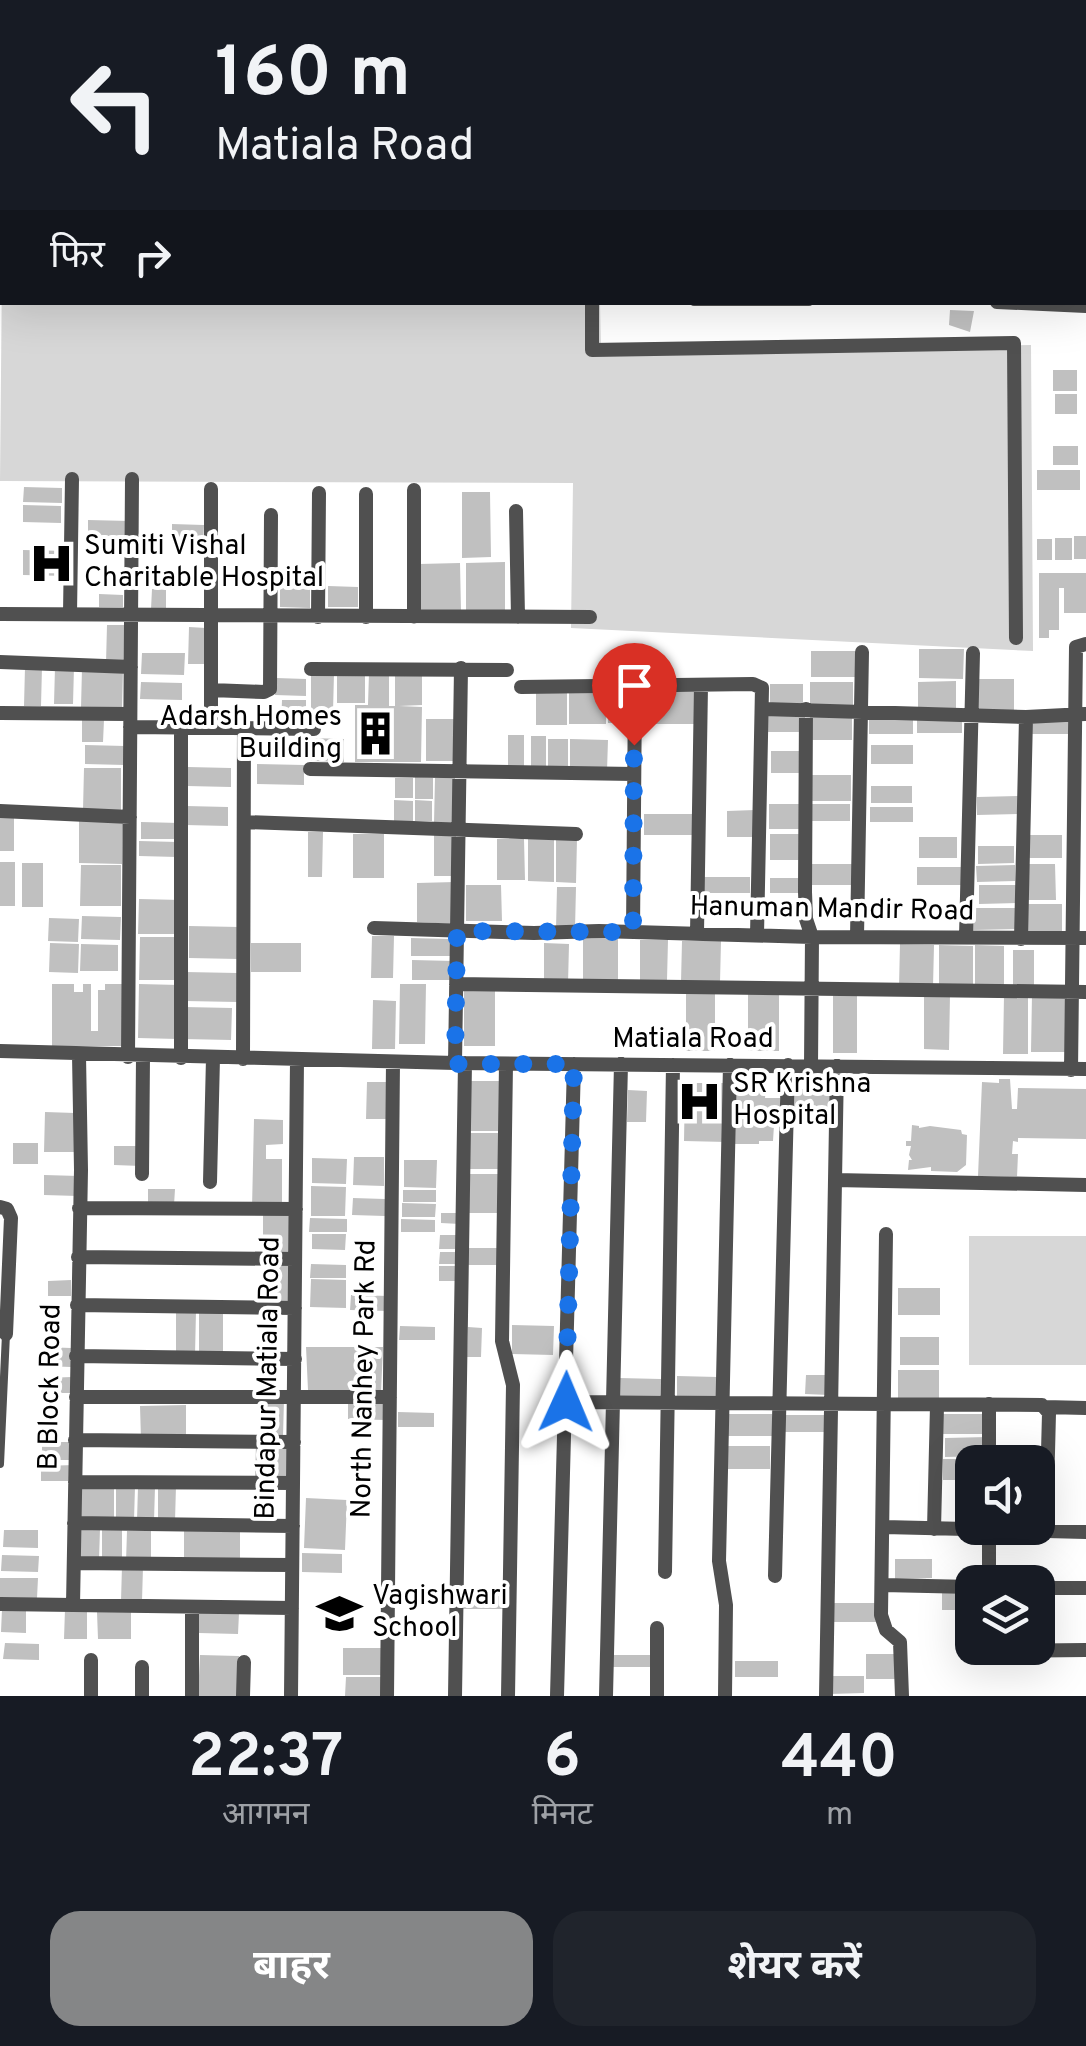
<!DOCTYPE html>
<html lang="hi">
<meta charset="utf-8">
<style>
body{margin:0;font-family:Overpass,"Noto Sans Devanagari",sans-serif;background:#20242c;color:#f1f3f6;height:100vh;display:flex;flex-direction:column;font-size:38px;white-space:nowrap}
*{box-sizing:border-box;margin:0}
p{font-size:32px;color:#9ea1a6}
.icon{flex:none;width:55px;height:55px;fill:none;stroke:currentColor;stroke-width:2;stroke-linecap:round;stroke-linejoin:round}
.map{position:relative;height:1696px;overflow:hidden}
.panel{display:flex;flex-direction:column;background:#171b24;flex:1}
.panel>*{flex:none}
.top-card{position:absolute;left:0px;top:0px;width:1088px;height:305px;box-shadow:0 10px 40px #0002;background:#171b24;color:#f1f3f6;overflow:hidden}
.fabs{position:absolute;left:955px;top:1445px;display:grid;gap:20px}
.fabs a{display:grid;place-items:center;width:100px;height:100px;border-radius:20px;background:#171b24;box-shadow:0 10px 40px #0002;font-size:50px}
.pin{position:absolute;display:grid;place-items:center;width:85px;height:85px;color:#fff;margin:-102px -42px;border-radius:50% 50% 50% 0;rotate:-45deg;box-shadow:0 0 10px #0007}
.pin .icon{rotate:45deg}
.me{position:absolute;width:110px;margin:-55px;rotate:1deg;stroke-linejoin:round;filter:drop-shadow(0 0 8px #0008)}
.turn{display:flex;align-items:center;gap:35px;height:210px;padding:0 50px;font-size:45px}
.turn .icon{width:130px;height:130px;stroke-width:2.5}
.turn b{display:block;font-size:70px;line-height:85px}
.then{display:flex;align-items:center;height:95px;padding:0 50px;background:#0003;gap:20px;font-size:38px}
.eta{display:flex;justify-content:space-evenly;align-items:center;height:170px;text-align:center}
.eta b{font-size:60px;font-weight:700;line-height:70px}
.button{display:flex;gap:20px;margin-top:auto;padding:20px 50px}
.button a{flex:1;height:115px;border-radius:30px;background:#858687;color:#fff;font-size:40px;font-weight:700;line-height:115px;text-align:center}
.button a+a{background:#20242c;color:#f1f3f6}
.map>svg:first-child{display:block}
</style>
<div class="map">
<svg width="1086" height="1696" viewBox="0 0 1086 1696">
<rect width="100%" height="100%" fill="#fff"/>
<path fill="#d7d7d7" d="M122 0H599V2H121Z
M2 266V302L600 303 601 351 1031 345 1033 651 571 628 573 483 0 481Z
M969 1236H1086V1365H969Z"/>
<path fill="#c0c0c0" d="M950 310 974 311 970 332 949 325Z
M1053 370H1077V391H1053Z
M1055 394H1077V414H1055Z
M1053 446H1078V465H1053Z
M1037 470H1080V490H1037Z
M24 487 62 488V503L23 502Z
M462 492H490L491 557 462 558Z
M23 505 61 506V523L23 522Z
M88 520 130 521V541L88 540Z
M172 524 204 525 203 547H172Z
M1074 536H1086V559H1074Z
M1055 538H1072V560H1055Z
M1037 539H1052V560H1037Z
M23 550 68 551V576L23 575Z
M505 562V611H466V563Z
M460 563 461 612H419V564Z
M280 569 311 570V587L280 586Z
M1039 573H1086V613H1064V588H1059V630H1049V638H1039Z
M328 586 358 587V607H328Z
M280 588 310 589V608L280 607Z
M152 589 166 590V609H151Z
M99 594 123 595V607H99Z
M107 625H126L125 664 106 663Z
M189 627 206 628 205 664H188Z
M919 649H964L963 679 919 678Z
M811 651H855V677H811Z
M142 653H185L184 675 141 674Z
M25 667H42L41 706H24Z
M55 667H74L73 704H54Z
M82 668 123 669 122 709 81 708Z
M395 670H422V705L399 706 422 707 421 762H355V705H368L369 673H389V706H395Z
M311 672 334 673 333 712H311Z
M337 674H365V703H337Z
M276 678 306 679V696L275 695Z
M974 679H1014V711H974Z
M956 681V709H918V682Z
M141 682 182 683V700L140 699Z
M810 682H853V707H810Z
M770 684H803V706H770Z
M606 691V724H569V692Z
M608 691H629V723H608Z
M536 692H567V725H536Z
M644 692H698V724H644Z
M282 700H306V727H281Z
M768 714H805V732H768Z
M869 715H913V734H869Z
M810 716H852V740H810Z
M917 716H962V733H917Z
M426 719H454V761H426Z
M82 720H104L103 742H82Z
M1030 720H1068V734H1030Z
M508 735H524V769H508Z
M531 736H546V770H531Z
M311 738 344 739V762L311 761Z
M548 739H568V772H548Z
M570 739 608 740 607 771H570Z
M85 745 125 746V765L85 764Z
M871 745H913V764H871Z
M771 751H805V773H771Z
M257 764 304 765V785L257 784Z
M188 767 231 768V787L187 786Z
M84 768H121V810H83Z
M807 775H851V801H807Z
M415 777 433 778V799H415Z
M395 778H413V798H395Z
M435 778H455L454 823H434Z
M871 786H912V803H871Z
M1018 796V814L977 815V797Z
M394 800 413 801V822H394Z
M415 800 432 801V821H415Z
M769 804H803V829H769Z
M808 804H850V821H808Z
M186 806 228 807V826L185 825Z
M870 807H913V822H870Z
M755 810V837H727V811Z
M14 812V851H0V813Z
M644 814H695V835H644Z
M79 819 123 820 122 864 79 863Z
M141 822 179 823 178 839H141Z
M308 832H323L322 877H308Z
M353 834H384V878H353Z
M434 834H456L455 876H434Z
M770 834H803V860H770Z
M1027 835H1062V858H1027Z
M919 837H957V858H919Z
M528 838H554V882L528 881Z
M497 839H524L525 880H497Z
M556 839H577L576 883 556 882Z
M139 841 177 842V857L139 856Z
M978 846H1014V863L978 864Z
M0 862H15V906H0Z
M22 863H43V907H22Z
M811 864H853V885H811Z
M1026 864H1055L1056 900H1026Z
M81 865H121V906H80Z
M1015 865V881L977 882 976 866Z
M917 867H964V885H917Z
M703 877H750V893H703Z
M770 878H801V893H770Z
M455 882V924L417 922V883Z
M466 885H501L502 921H466Z
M979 885H1018V903L979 904Z
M557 887H576L575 929H556Z
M139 899 181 900V934H138Z
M1024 904H1062V931H1024Z
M973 908H1019L1020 929 973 930Z
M82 916 121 917 120 940 81 939Z
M49 918 79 919 78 942 48 941Z
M189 926 239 927 238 959 189 958Z
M372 936H394L393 978H371Z
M140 937H181L180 980H139Z
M411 938 451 939V956H411Z
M583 938 618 939V981L583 980Z
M640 940H668L667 980H640Z
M682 941H721L720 982H681Z
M50 943 79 944 78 973 49 972Z
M251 943H301V972H251Z
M544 943 569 944 568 984H544Z
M81 944 118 945V971H80Z
M900 944 934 945 933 987H899Z
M939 945 973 946V988L939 987Z
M975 945 1004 946V987H975Z
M1013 950H1034V989H1013Z
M412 960 454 961V980H412Z
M185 972 237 973V1002L185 1001Z
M52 984H74V992H83V984H91V1031H98V990H105V984H122V1046H52Z
M139 984 179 985 178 1039 138 1038Z
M400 984H426L425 1044H399Z
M464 986H495V1046H464Z
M686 989H715V1051H686Z
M748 990H779V1051H748Z
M833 991H857V1053H833Z
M1032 994H1067L1066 1052H1031Z
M924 995H950L949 1050 924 1049Z
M1004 995H1028V1054H1003Z
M373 1000 396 1001 395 1049H372Z
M184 1007 232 1008 231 1040 183 1039Z
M999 1079H1010L1012 1109H1017L1018 1088 1086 1089V1139L1018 1138V1142L1013 1141 1012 1154H1018L1017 1177 978 1176 982 1082 999 1083Z
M731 1080 743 1081V1087L766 1088 765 1098H780V1125H774L773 1141H759V1144H730Z
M469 1081H504V1131H469Z
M367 1082H390L389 1119H366Z
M685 1083H727V1142L684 1141Z
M793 1089H833V1122H793Z
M628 1090 647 1091 646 1122H627Z
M45 1112 75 1113V1152H44Z
M254 1119 283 1120V1144L266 1145V1159H282V1209L252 1208Z
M912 1125 919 1126V1128L930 1126 961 1130 962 1134 967 1135 966 1165 957 1172 931 1171V1167L908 1170 909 1160H912L909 1155 911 1146H906V1141H911Z
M469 1133H502V1169H469Z
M13 1143H38V1164H13Z
M114 1146H141V1166L114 1165Z
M354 1157H384V1186L353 1185Z
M312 1158 347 1159 346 1184 312 1183Z
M404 1160H437L436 1188 404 1187Z
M469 1174H502V1213H469Z
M44 1175 79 1176 78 1196 44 1195Z
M311 1186 346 1187 345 1216H311Z
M148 1189H175L174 1205 148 1204Z
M403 1190H436V1202H403Z
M353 1198 385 1199V1216L352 1215Z
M402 1203 436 1204 435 1217H402Z
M441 1213H461L460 1224 441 1223Z
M263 1214H292V1257H263Z
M310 1218 347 1219V1232H309Z
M401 1219 435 1220V1232H401Z
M312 1234H346L345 1250 312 1249Z
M440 1235H459L458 1249H439Z
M467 1248H498V1265H467Z
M440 1252H457V1264H439Z
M265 1261H289V1304H265Z
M311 1264 346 1265V1278H310Z
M439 1266H457V1281H439Z
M311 1279 346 1280V1308L310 1307Z
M71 1280V1296H48V1281Z
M898 1288H940V1315H898Z
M351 1295 389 1296 388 1311 350 1310Z
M176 1311H196L195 1355 176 1354Z
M199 1313H223V1353H199Z
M512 1325 554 1326 553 1355 512 1354Z
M400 1326 435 1327V1340H399Z
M468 1327 482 1328 481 1357H467Z
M900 1337H939V1365H900Z
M44 1347 71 1348V1367L44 1366Z
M306 1347H383L381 1393 308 1390Z
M898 1370H939V1399H898Z
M806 1375H829V1395L805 1394Z
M677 1376 718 1377V1397L677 1396Z
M72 1377 73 1393H44V1378Z
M619 1378 661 1379V1395H619Z
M267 1400H284L283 1436 267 1435Z
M348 1400 385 1401V1420L348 1419Z
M186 1405V1439H141L140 1406Z
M398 1412 434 1413V1427H398Z
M723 1414H772V1436H723Z
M943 1414H988V1434H943Z
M784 1415H828V1432H784Z
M988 1437V1456L945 1457V1438Z
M42 1442H69V1460H42Z
M256 1444 288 1445 287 1479 255 1478Z
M727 1446H770V1469H727Z
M943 1459H988V1462H972V1480H943Z
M75 1465 73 1481H41V1466Z
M80 1486 114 1487V1519L80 1518Z
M158 1486H176L175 1521H158Z
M116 1487H135L134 1520 116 1519Z
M138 1487H155L154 1521 137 1520Z
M306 1498 347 1500 345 1550 304 1548Z
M80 1529H100L99 1560H79Z
M102 1529 122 1530V1560L102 1559Z
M4 1530H38V1548L3 1547Z
M127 1531H151V1563L126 1562Z
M184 1531H240V1563L184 1561Z
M302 1553 342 1554V1573L302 1572Z
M2 1555 39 1556 38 1572 1 1571Z
M895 1559H932V1578L895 1579Z
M122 1566 143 1567 142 1601H121Z
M0 1578H38L37 1598H0Z
M942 1590H972V1610H942Z
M458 1592H503V1609H458Z
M833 1603H876V1622H833Z
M2 1609 26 1610V1633L1 1632Z
M65 1609 87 1610V1639H64Z
M97 1612H131V1639H98Z
M199 1612 239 1613 238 1634 199 1633Z
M5 1643 39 1644V1660L3 1659Z
M343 1648H382V1675H343Z
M866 1654H899V1679H866Z
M200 1655 239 1656 237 1696H198Z
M612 1655H653V1667H612Z
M735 1661H778V1677H735Z
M830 1676H864V1693L830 1694Z
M346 1677H384L383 1696H345Z"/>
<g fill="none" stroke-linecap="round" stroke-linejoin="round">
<path stroke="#505050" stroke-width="8" d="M694 302H809
M0 1464 6 1334"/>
<path stroke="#505050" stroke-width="14" d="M110 2V0
M858 2V0
M0 20H2
M1085 26H1086
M1085 67H1086
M0 77H2
M0 204H2
M0 254 2 248
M592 302V350L1014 343 1016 638
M997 302 1086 306
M414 490V617
M366 494V617
M516 511 518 617
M0 614 590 617
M70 614 72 479
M318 617 319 493
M0 662 131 667
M311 669 507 670
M521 687 753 684 762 688 757 935
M211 690 264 692 270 689 271 515
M764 709 1026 717 1085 714
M806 709 805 892 806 919 812 937 811 1066
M0 713 130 714
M130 727 314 729
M181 727V1058
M211 727V489
M310 769 634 774
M0 811 130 817
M244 822 576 834
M374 928 534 933 599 931 812 937 1086 938
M633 932 635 687
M697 933 701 686
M857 937 862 652
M966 937 973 653
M1021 939 1026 717
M456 984 1086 992
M0 1051 455 1063 1086 1069
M128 1057 132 479
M243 1059 244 727
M455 1063 461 668
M506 1064 502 1341 513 1385 508 1696
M1071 1070 1076 647 1086 644
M142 1174 143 1057
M835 1180 1086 1185
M210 1182 213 1058
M0 1207 7 1209 11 1218 6 1334
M79 1208 296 1209
M886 1234 881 1615 886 1630 900 1642 902 1696
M78 1257 295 1259
M77 1305 295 1308
M76 1356 295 1359
M76 1397H390
M566 1402 1042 1405 1049 1413 1046 1531
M989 1404V1462
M1045 1407 1086 1408
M75 1440 294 1442
M75 1482 293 1483
M74 1523 293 1526
M884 1527 1086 1532
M989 1528V1582
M934 1529 937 1406
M74 1563 292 1565
M665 1572 673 1065
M775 1576 788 1065
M883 1585 972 1587
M1038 1588H1086
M1041 1588 1042 1650
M0 1604 292 1608
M73 1605 81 1170 79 1055
M657 1628V1696
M989 1648V1651L1086 1650
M142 1667V1696
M91 1696V1660
M192 1696V1607
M243 1696 244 1662
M291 1696 297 1060
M387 1696 393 1062
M455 1696 465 1063
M557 1696 574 1064
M606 1696 621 1064
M725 1696 726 1605 719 1561 730 1065
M826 1696 837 1066"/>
</g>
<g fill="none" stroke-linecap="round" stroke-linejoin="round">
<path stroke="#1a73e8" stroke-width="18" stroke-dasharray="0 32.4" d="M566 1402 574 1064H455L457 931 633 932 634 745"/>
</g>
<defs>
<symbol id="hospital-bare" viewBox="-9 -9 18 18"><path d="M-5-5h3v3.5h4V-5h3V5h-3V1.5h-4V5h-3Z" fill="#000" stroke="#fff" stroke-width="2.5" paint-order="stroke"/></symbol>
<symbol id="building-bare" viewBox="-9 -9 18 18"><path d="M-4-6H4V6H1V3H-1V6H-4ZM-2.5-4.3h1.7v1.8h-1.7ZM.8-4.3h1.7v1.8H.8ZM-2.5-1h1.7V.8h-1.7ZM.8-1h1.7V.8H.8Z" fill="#000" stroke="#fff" stroke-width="2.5" paint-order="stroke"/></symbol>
<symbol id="school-bare" viewBox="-9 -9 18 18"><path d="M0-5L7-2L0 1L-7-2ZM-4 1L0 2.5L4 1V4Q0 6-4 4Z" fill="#000" stroke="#fff" stroke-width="2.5" paint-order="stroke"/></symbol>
</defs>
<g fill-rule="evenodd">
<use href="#hospital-bare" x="20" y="532" width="63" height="63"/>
<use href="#building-bare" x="344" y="702" width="63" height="63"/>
<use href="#hospital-bare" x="668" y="1070" width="63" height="63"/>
<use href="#school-bare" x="308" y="1582" width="63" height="63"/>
</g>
<g text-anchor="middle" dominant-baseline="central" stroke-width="8" stroke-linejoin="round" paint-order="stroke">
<g font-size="28" fill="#000" stroke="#fff" text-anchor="start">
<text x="84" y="547">Sumiti Vishal<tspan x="84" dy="32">Charitable Hospital</tspan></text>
<text x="342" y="718" text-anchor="end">Adarsh Homes<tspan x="342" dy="32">Building</tspan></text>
<text x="733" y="1085">SR Krishna<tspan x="733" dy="32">Hospital</tspan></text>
<text x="372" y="1597">Vagishwari<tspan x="372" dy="32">School</tspan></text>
</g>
<g font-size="28" fill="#000" stroke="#fff">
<text transform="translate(832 910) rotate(1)">Hanuman Mandir Road</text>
<text x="693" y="1040">Matiala Road</text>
<text transform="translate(269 1378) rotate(-89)">Bindapur Matiala Road</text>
<text transform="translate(365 1379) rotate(-89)">North Nanhey Park Rd</text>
<text transform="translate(51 1387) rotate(-89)">B Block Road</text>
</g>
</g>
</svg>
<div class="fabs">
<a><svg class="icon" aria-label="sound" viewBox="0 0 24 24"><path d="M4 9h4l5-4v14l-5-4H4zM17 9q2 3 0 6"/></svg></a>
<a><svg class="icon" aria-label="layers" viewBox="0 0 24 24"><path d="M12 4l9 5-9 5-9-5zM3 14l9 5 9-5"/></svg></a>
</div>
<div class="pin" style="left:634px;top:745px;background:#d93025"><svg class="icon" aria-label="arrive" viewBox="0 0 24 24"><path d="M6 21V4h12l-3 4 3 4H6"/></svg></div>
<svg class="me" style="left:566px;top:1402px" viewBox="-20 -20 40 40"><path d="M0-17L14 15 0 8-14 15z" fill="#1a73e8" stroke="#fff" stroke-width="4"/></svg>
<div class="top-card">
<div class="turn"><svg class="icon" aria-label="left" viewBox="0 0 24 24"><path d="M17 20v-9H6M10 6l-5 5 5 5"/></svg><div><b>160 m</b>Matiala Road</div></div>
<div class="then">फिर<svg class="icon" aria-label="right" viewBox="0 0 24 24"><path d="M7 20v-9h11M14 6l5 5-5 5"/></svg></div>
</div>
</div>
<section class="panel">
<div class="eta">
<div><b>22:37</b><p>आगमन</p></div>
<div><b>6</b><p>मिनट</p></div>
<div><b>440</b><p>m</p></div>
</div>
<div class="button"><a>बाहर</a><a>शेयर करें</a></div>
</section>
